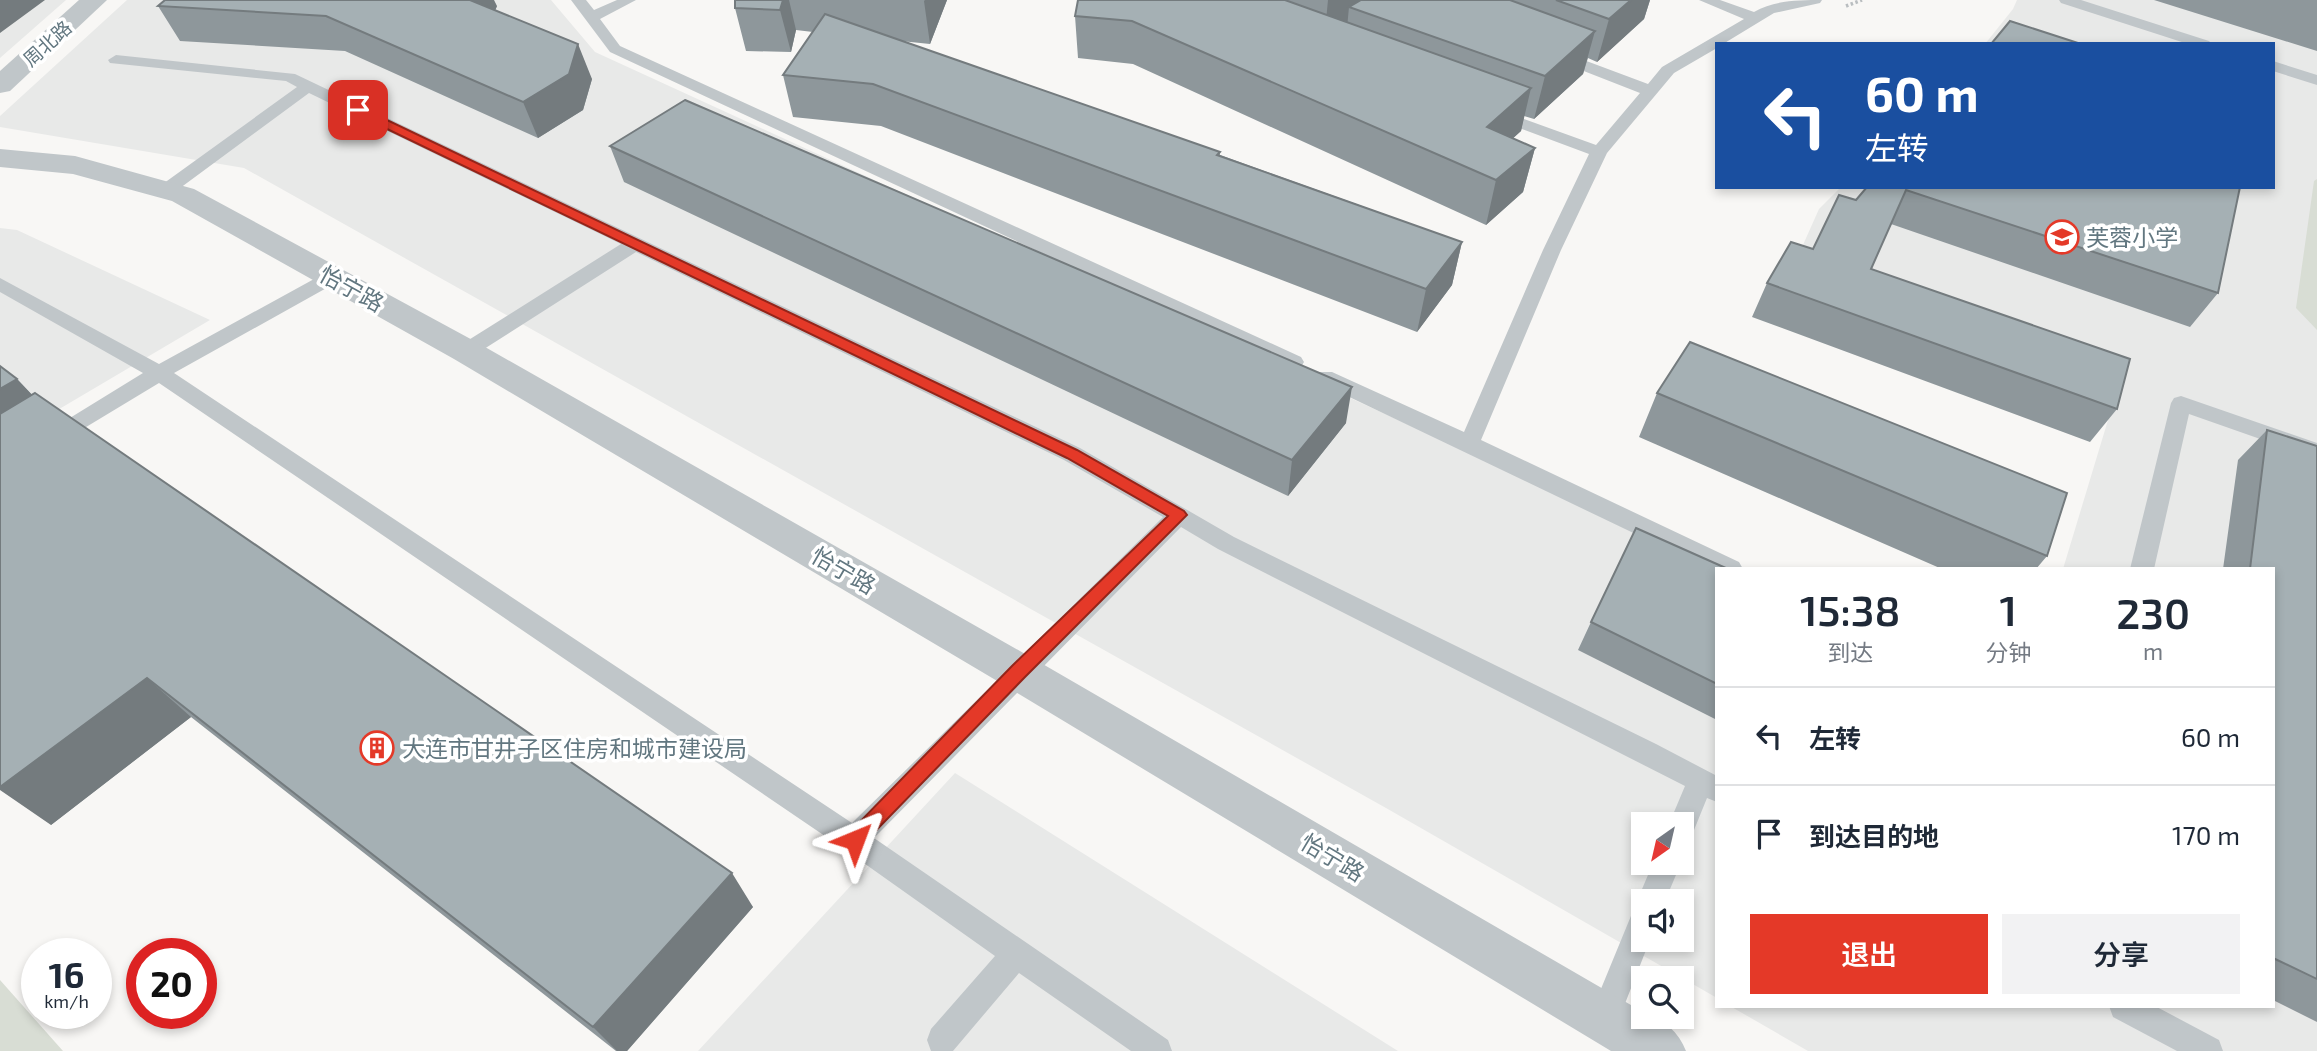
<!DOCTYPE html>
<html lang="zh">
<meta charset="utf-8">
<style>
body{margin:0;font-family:"Exo 2","Noto Sans SC",sans-serif;background:#f2f2f3;color:#1f2937;height:100vh;display:flex;flex-direction:column;font-size:26px;white-space:nowrap}
*{box-sizing:border-box;margin:0}
p{font-size:23px;color:#747a83}
.icon{flex:none;width:38px;height:38px;fill:none;stroke:currentColor;stroke-width:2;stroke-linecap:round;stroke-linejoin:round}
.map{position:relative;flex:1;overflow:hidden}
.drawer{position:absolute;left:1715px;top:567px;width:560px;height:441px;display:flex;flex-direction:column;background:#fff;border-radius:0px;box-shadow:0 4px 10px #0003}
.drawer>*{flex:none}
.top-card{position:absolute;left:1715px;top:42px;width:560px;height:147px;border-radius:0px;box-shadow:0 4px 10px #0003;background:#1a4fa0;color:#fff;overflow:hidden}
.needle{width:46px;rotate:214deg}
.fabs{position:absolute;left:1631px;top:812px;display:grid;gap:14px}
.fabs a{display:grid;place-items:center;width:63px;height:63px;border-radius:0px;background:#fff;box-shadow:0 4px 10px #0003;font-size:35px}
.speed{position:absolute;left:21px;top:938px;display:flex;gap:14px;font-size:35px;font-weight:700;text-align:center}
.speed>*{display:grid;place-content:center;width:91px;height:91px;border-radius:50%;background:#fff;box-shadow:0 4px 10px #0003;line-height:1}
.speed small{font-size:18px;font-weight:400}
.speed .limit{border:10px solid #d22;background:#fff;color:#111}
.pin{position:absolute;display:grid;place-items:center;width:60px;height:60px;color:#fff;margin:-30px;border-radius:14px;box-shadow:0 4px 10px #0006}
.me{position:absolute;width:77px;margin:-38px;rotate:44deg;stroke-linejoin:round;filter:drop-shadow(0 0 5px #0008)}
.turn{display:flex;align-items:center;gap:24px;height:147px;padding:0 35px;font-size:32px}
.turn .icon{width:91px;height:91px;stroke-width:2.5}
.turn b{display:block;font-size:49px;line-height:60px}
.eta{display:flex;justify-content:space-evenly;align-items:center;height:119px;text-align:center}
.eta b{font-size:42px;font-weight:600;line-height:49px}
.cta{display:flex;gap:14px;margin-top:auto;padding:14px 35px}
.cta a{flex:1;height:80px;border-radius:0px;background:#e43928;color:#fff;font-size:28px;font-weight:600;line-height:80px;text-align:center}
.cta a+a{background:#f2f2f3;color:#1f2937}
ul{padding:0;list-style:none}
li{display:flex;align-items:center;gap:21px;height:98px;padding:0 35px;border-top:2px solid #e0e1e3}
li div{flex:1}
li b{display:block;font-size:26px}
li em{font-style:normal}
.map>svg:first-child{display:block}
</style>
<div class="map">
<svg width="2317" height="1051" viewBox="0 0 2317 1051">
<rect width="100%" height="100%" fill="#f8f7f5"/>
<path fill="#e8e9e8" fill-rule="evenodd" d="M0 0H66L0 58Z
M127 0H551L595 52 1571 499 1717 569V998L1386 808 244 168 0 127V116ZM1643 824H1682V863H1643ZM1643 901H1682V940H1643Z
M2017 0H2317V1051H1808L1730 1006H2273V569H2063L2121 377 1794 265 1819 209 1841 187H2273V44H1985L2013 9Z
M0 228 17 230 210 320 0 444Z
M955 773 1398 1051H698Z"/>
<path fill="#d8ddd4" d="M2317 179V330L2296 308 2314 181Z
M0 980 63 1051H0Z"/>
<g fill="none" stroke-linecap="round" stroke-linejoin="round">
<path stroke="#babec0" stroke-width="3.5" stroke-dasharray="2.5 2.5" stroke-linecap="butt" d="M1846 6 1862 0"/>
<path fill="#c0c6c9" fill-rule="evenodd" d="M571 0H586L594 10 617 0H636L600 19 620 46 1301 357 1304 362 1301 367H1287L610 52Z
M1699 0H1720L1754 12C1775 0 1799 0 1822 0L1820 3 1774 13 1723 44H1717V48L1674 73 1607 153 1561 250 1481 440 1739 562 1743 569H1717V573L1318 382 1315 377 1318 372H1332L1464 432 1543 250 1589 154 1487 116 1485 113 1493 108 1499 110 1596 145 1640 93 1553 59 1551 56 1553 53H1565L1648 84 1662 67 1744 19Z
M2059 0H2081L2209 41 2212 44H2188L2061 3Z
M116 55 295 74 1080 448 1234 537 1656 744 1717 776V802L1707 798 1692 835 1682 838V824H1669L1685 786 1218 549 1181 527 874 838 1168 1040 1172 1051H1131L1019 973 953 1051H931L927 1040 931 1029 995 956 844 849 159 383 0 479V461L143 373 0 292V278L159 364 325 273H339L341 277 339 281 174 373 852 823 1163 517 1064 460 636 252 473 356H459L456 351 459 346 621 244 309 93 172 194H160L157 190 160 186 297 87 286 81 110 63 108 60Z
M2273 61 2317 75V85L2273 71Z
M2181 396 2317 443V459L2189 414 2154 569H2130L2171 403 2174 398Z
M1653 863H1681L1665 901H1643V940H1650L1615 1029 1604 1033 1593 1029 1589 1018 1633 911 1640 908 1637 901Z
M2109 1006H2155L2219 1040 2223 1051H2177L2113 1017Z"/>
<path fill="#c0c6c9" fill-rule="evenodd" d="M79 0H107L10 91 0 93V71Z"/>
<path fill="#c0c6c9" fill-rule="evenodd" d="M0 149 75 156 194 189 478 343 1034 659 1643 1012V1017C1664 1017 1679 1033 1686 1051H1611L1004 685 454 359 172 201 73 174 0 167Z"/>
</g>
<path fill="#8e979b" d="M735 0H947L930 44 901 41 1220 152V155L1462 242 1452 285 1417 332 881 126 793 117 783 75 813 32 796 30 791 52 746 51 735 8Z
M1078 0H1650L1644 19 1597 62 1588 58 1583 74 1534 119 1524 116 1521 131 1513 138 1535 148 1523 192 1486 225 1133 64 1078 58 1075 16Z
M2154 0H2317V51Z
M158 6H497L495 10 592 79 583 110 538 138 345 51 180 41Z
M610 146 1346 423 1288 496 624 182Z
M1867 187H2240L2218 293 2190 327 1891 224 1871 269 2117 409 2090 442 1752 317 1767 283 1813 249Z
M17 379 32 395 753 907 627 1051H616L191 717 51 825Z
M1657 393 2047 556 2036 569H1942L1639 437Z
M2267 430 2317 446V1022L2273 1000V569H2223L2238 460Z
M1717 569V720L1578 650 1591 622Z"/>
<path fill="#747b7e" d="M0 0H45L0 33Z
M470 0H494L497 6 485 35Z
M783 0H789L796 30 791 52 780 10Z
M925 0H947L930 44 924 1Z
M1328 0H1394L1349 7 1347 28 1324 42Z
M1631 0H1650L1644 19 1597 62 1609 19Z
M1595 31 1583 74 1534 119 1545 76Z
M578 44 592 79 583 110 538 138 523 102Z
M1531 88 1521 131 1477 171 1487 127Z
M1535 148 1523 192 1486 225 1496 180Z
M1462 242 1452 285 1417 332 1426 289Z
M17 379 58 422 0 458V389Z
M1352 387 1346 423 1288 496 1292 460Z
M147 678 191 717 51 825 0 790V787Z
M732 873 753 907 627 1051H617L593 1027Z"/>
<path fill="#a5b0b4" stroke="#747b7e" stroke-width="2" d="M165 0H470L578 44 569 74 523 102 326 16 158 6Z
M735 0H783L780 10 735 8Z
M1078 0H1285L1531 88 1487 127 1535 148 1496 180 1132 21 1075 16Z
M1361 0H1510L1595 31 1545 76 1349 7Z
M1556 0H1631L1609 19Z
M825 14 1220 152 1217 155 1462 242 1426 289 873 84 783 75Z
M2010 21 2081 44H1991Z
M685 100 1352 387 1292 460 610 146Z
M1867 187H2240L2218 293 1906 190 1871 269 2130 359 2117 409 1767 283 1791 242 1813 249 1839 195 1856 200Z
M1690 342 2067 493 2047 556 1657 393Z
M0 366 17 379 0 389Z
M35 393 732 873 593 1027 147 678 0 787V414Z
M2267 430 2317 446V979L2273 958V569H2250Z
M1636 528 1728 569H1717V684L1591 622Z"/>
<path fill="#e43928" stroke="#94251a" stroke-width="2" d="M354 108H362L1077 450 1184 511 1187 515 1025 677 861 846 855 849 848 846 845 840 848 834 1012 666 1168 516 1067 458 354 113Z"/>
<defs>
<symbol id="school-ring" viewBox="-11 -11 22 22"><circle r="9.5" fill="#fff" stroke="#e43928" stroke-width="1.5"/><path d="M0-5L7-2L0 1L-7-2ZM-4 1L0 2.5L4 1V4Q0 6-4 4Z" fill="#e43928"/></symbol>
<symbol id="building-ring" viewBox="-11 -11 22 22"><circle r="9.5" fill="#fff" stroke="#e43928" stroke-width="1.5"/><path d="M-4-6H4V6H1V3H-1V6H-4ZM-2.5-4.3h1.7v1.8h-1.7ZM.8-4.3h1.7v1.8H.8ZM-2.5-1h1.7V.8h-1.7ZM.8-1h1.7V.8H.8Z" fill="#e43928"/></symbol>
</defs>
<g fill-rule="evenodd">
<use href="#school-ring" x="2043" y="218" width="38" height="38"/>
<use href="#building-ring" x="358" y="729" width="38" height="38"/>
</g>
<g text-anchor="middle" dominant-baseline="central" stroke-width="7" stroke-linejoin="round" paint-order="stroke">
<g font-size="19" fill="#627780" stroke="#fff">
<text transform="translate(47 43) rotate(-42)">周北路</text>
</g>
<g font-size="23" fill="#627780" stroke="#fff" text-anchor="start">
<text x="2086" y="237">芙蓉小学</text>
<text x="402" y="748">大连市甘井子区住房和城市建设局</text>
</g>
<g font-size="23" fill="#627780" stroke="#fff">
<text transform="translate(352 288) rotate(29)">怡宁路</text>
<text transform="translate(844 570) rotate(30)">怡宁路</text>
<text transform="translate(1333 857) rotate(31)">怡宁路</text>
</g>
</g>
</svg>
<div class="fabs">
<a><svg class="needle" viewBox="-14 -14 28 28"><path d="M0-13l5 13h-10z" fill="#e53935"/><path d="M0 13l5-13h-10z" fill="#747a83"/></svg></a>
<a><svg class="icon" aria-label="sound" viewBox="0 0 24 24"><path d="M4 9h4l5-4v14l-5-4H4zM17 9q2 3 0 6"/></svg></a>
<a><svg class="icon" aria-label="search" viewBox="0 0 24 24"><circle cx="10" cy="10" r="6"/><path d="M15 15l6 6"/></svg></a>
</div>
<div class="speed"><div>16<small>km/h</small></div><div class="limit">20</div></div>
<div class="pin" style="left:358px;top:110px;background:#d93025"><svg class="icon" aria-label="arrive" viewBox="0 0 24 24"><path d="M6 21V4h12l-3 4 3 4H6"/></svg></div>
<svg class="me" style="left:855px;top:840px" viewBox="-20 -20 40 40"><path d="M0-17L14 15 0 8-14 15z" fill="#e43928" stroke="#fff" stroke-width="4"/></svg>
<div class="top-card">
<div class="turn"><svg class="icon" aria-label="left" viewBox="0 0 24 24"><path d="M17 20v-9H6M10 6l-5 5 5 5"/></svg><div><b>60 m</b>左转</div></div>
</div>
<section class="drawer">
<div class="eta">
<div><b>15:38</b><p>到达</p></div>
<div><b>1</b><p>分钟</p></div>
<div><b>230</b><p>m</p></div>
</div>
<ul>
<li><svg class="icon" aria-label="left" viewBox="0 0 24 24"><path d="M17 20v-9H6M10 6l-5 5 5 5"/></svg><div><b>左转</b></div><em>60 m</em></li>
<li><svg class="icon" aria-label="arrive" viewBox="0 0 24 24"><path d="M6 21V4h12l-3 4 3 4H6"/></svg><div><b>到达目的地</b></div><em>170 m</em></li>
</ul>
<div class="cta"><a>退出</a><a>分享</a></div>
</section>
</div>
